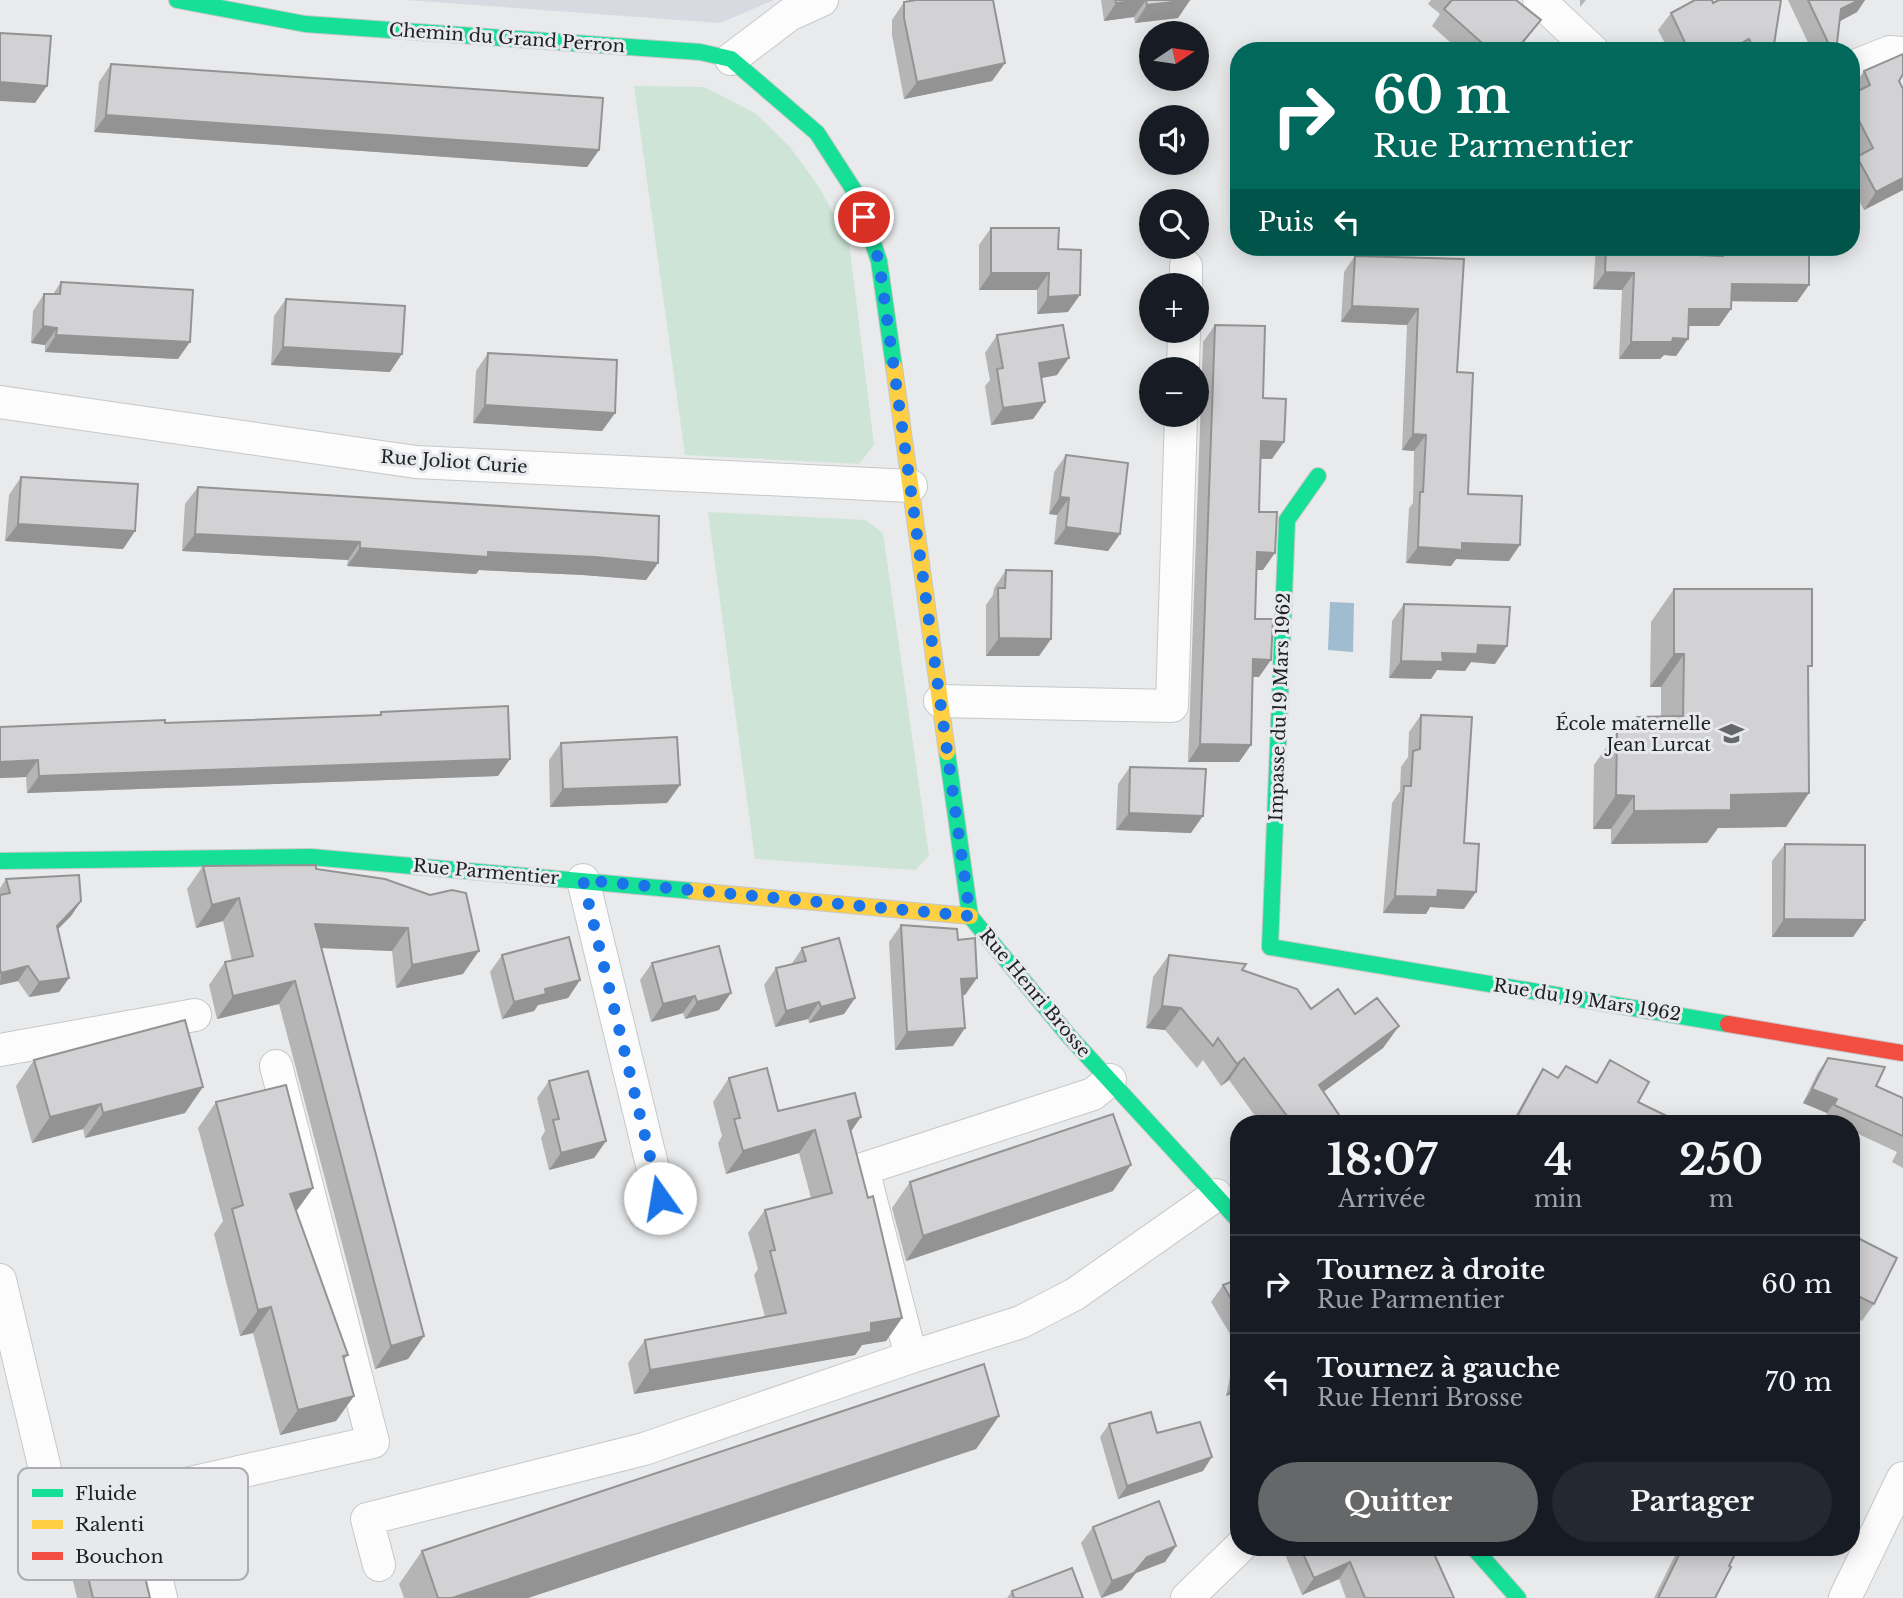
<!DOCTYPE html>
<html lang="fr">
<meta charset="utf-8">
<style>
body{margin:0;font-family:"Libre Baskerville",serif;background:#242831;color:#f1f3f6;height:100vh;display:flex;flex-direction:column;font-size:26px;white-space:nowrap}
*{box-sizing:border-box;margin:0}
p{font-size:23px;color:#9ea1a6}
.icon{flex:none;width:38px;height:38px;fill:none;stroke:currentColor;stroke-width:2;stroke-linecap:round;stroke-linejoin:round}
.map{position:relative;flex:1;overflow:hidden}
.details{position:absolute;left:1230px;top:1115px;width:630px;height:441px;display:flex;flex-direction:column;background:#171b24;border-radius:28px;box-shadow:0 4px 18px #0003}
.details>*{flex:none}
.banner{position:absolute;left:1230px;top:42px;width:630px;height:214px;border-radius:28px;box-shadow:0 4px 18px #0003;background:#00695c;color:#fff;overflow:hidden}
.needle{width:46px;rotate:77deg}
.buttons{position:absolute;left:1139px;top:21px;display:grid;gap:14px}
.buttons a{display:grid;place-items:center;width:70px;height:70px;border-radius:50%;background:#171b24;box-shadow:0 4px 18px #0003;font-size:35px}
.pin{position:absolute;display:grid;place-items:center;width:60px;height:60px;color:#fff;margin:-30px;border:4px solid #fff;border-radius:50%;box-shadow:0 2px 7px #0007}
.me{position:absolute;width:77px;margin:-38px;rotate:347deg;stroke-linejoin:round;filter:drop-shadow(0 0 5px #0008)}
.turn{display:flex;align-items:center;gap:24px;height:147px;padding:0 28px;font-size:32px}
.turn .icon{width:91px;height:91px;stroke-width:2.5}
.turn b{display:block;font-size:49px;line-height:60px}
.then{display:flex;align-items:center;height:66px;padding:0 28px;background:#0003;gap:14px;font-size:26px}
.eta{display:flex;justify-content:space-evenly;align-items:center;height:119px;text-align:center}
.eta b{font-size:42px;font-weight:700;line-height:49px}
.primary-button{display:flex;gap:14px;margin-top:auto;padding:14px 28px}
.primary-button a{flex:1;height:80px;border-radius:42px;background:#666769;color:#fff;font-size:28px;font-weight:700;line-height:80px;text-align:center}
.primary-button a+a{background:#242831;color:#f1f3f6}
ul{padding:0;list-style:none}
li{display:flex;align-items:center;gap:21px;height:98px;padding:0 28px;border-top:2px solid #363941}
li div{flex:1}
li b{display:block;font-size:26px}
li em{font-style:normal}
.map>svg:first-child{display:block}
</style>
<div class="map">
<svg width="1903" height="1598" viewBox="0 0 1903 1598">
<rect width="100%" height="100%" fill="#e8eaec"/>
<path fill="#d7dae1" d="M406 0H774L720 23Z"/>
<path fill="#cee4d6" d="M634 86 704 87 755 113 790 147 819 187 849 242 874 445 859 464 685 455Z
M708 512 865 520 883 533 929 856 915 870 755 859Z"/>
<path fill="#a0bcd0" d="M1330 602 1354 603 1353 652 1328 650Z"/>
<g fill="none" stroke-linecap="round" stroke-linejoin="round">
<defs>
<path id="street" d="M1539 0 1593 51
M731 59 789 15 822 0
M1852 67 1890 52 1903 53
M1186 285V266
M1183 369 1184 331
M0 402 416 462 911 486
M940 701 1172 706 1181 415
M583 880 660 1198 645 1214
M0 1050 195 1015
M0 1280 49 1486 92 1505 373 1442 276 1066
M911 1357 863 1169 1093 1094 1110 1080
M137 1497 161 1598
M379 1565 367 1519 644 1449 911 1357 1021 1322 1075 1294 1216 1195
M1187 1598 1240 1547
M1845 1598 1903 1478"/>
<path id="fast" d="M177 0 305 24 700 52 731 59 817 133 857 195 879 261 894 367
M1318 476 1287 520 1270 947 1728 1024
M947 752 970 916 1068 1035 1239 1221
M0 861 311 857 693 891
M1473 1547 1518 1598"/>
<path id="slow" d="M894 367 947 752
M693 891 970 916"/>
<path id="jam" d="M1728 1024 1903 1053"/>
</defs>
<use href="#street" stroke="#c6c8c9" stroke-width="34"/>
<use href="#fast" stroke="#c6c8c9" stroke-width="18"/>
<use href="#slow" stroke="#c6c8c9" stroke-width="18"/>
<use href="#jam" stroke="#c6c8c9" stroke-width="18"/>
<use href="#street" stroke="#fcfcfc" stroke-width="32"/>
<use href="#fast" stroke="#16e098" stroke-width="16"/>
<use href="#slow" stroke="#ffcf43" stroke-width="16"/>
<use href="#jam" stroke="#f24e42" stroke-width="16"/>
</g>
<path fill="#b5b5b6" d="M1101 0H1190L1178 18 1135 23 1134 17 1104 21Z
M1431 0H1516L1541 20 1517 51H1460L1432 26 1440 14 1428 4Z
M1580 0H1586L1580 7Z
M1788 0H1865L1857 12 1840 21 1836 51H1812Z
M904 2 1005 63 992 81 904 99 892 35V20Z
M1713 3 1773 51H1669L1658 30 1671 13Z
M111 64 599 150 587 167 94 132 99 82Z
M1864 71 1899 81 1903 89V190L1864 210 1852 187V165L1857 157 1852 148V94L1853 93 1852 88Z
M991 228 1058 249 1068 312 1037 314V290H979V245Z
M1596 247H1672V254L1723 256 1738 248V247H1809V285L1797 302 1731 301V309L1719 326H1688V339L1676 356 1664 355 1660 359H1619L1622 290 1593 289Z
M1355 256 1464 259 1457 372 1468 494 1509 561 1456 559 1451 566 1406 563 1409 508 1413 503 1414 451 1402 450 1407 325 1341 322 1344 272Z
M61 282 178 359 45 352V345L31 343 33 311 44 294H53Z
M286 299 390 372 271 365 274 316Z
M1215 325 1263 398 1272 459H1260L1259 512 1263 570H1257L1255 619 1259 677H1253L1251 745 1239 762H1188L1203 342Z
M997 335 1057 375 1041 378 1045 402 1033 419 991 425 985 386 990 380 985 353Z
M488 353 615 413 602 431 473 423 476 371Z
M1066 455 1120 534 1108 551 1054 544 1057 515 1049 514 1054 472Z
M21 477 135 531 123 549 5 541 9 495Z
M198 487 658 563 646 580 583 575 479 570 476 574 347 566 348 560 182 551 185 504Z
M1006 570 1051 639 1039 656H986V605L993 595 994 588Z
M1674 589 1808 672 1786 827 1718 828 1707 843 1611 844V829H1593L1594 765 1617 732 1627 731 1637 717H1661V687H1650L1651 622Z
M1404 604 1495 664 1471 662 1465 671 1437 670 1431 679 1389 678 1392 621Z
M381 712 510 759 498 776 27 793 26 777 0 778V727L165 723 379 715Z
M1421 715 1464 843V909L1430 907 1426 914 1383 913 1392 803 1400 791 1401 767 1408 757 1409 732Z
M561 743 680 785 667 803 550 807 549 760Z
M1130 767 1191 833 1116 830 1118 784Z
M1785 844 1853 937H1772V861Z
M203 866 316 869 385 879 463 974 396 988 392 951 322 948 424 1336 408 1359 375 1369 279 1004 217 1019 209 985 225 962 232 961 223 921 196 928 187 889Z
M6 879 81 901 71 916 58 929 69 978 59 992 29 997 18 981 0 985V888Z
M901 925 958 940 965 995H962L953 1046 895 1050 889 942Z
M802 948 855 998 844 1014 809 1023 808 1019 775 1027 764 985 776 968 791 965Z
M502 955 580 980 568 998 538 1005 534 1011 502 1019 490 972Z
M1169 955 1242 970 1311 1009 1355 1014 1399 1026 1383 1048 1323 1092 1345 1124H1261L1229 1080 1221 1086 1203 1060 1197 1068 1165 1030 1146 1028 1153 977Z
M652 963 719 1010 685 1019 683 1013 651 1022 640 980Z
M1828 1058 1876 1086 1903 1098V1168L1892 1162 1897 1152 1852 1131V1124H1835L1825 1119 1827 1113 1803 1103 1818 1072Z
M34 1060 185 1113 85 1138 83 1129 32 1143 16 1086Z
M1610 1060 1638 1102 1683 1124H1511L1532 1086 1543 1069 1558 1077 1566 1066 1596 1082Z
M729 1078 778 1111 851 1132 868 1198 902 1318 886 1341 862 1345 855 1355 634 1394 628 1363 645 1340 765 1317 754 1275 758 1269 748 1233 765 1210 811 1198 799 1153 726 1174 718 1143 722 1136 713 1102Z
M549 1081 606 1141 594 1158 549 1170 541 1138 545 1131 537 1098Z
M216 1102 313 1188 296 1211 348 1355 344 1360 354 1396 336 1421 280 1435 253 1333 240 1336 214 1234 223 1221 198 1128Z
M910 1182 1113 1191 906 1261 892 1208Z
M1852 1235 1874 1304 1862 1321 1852 1316Z
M1239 1279V1391L1226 1396 1236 1348 1230 1334 1211 1302 1223 1285Z
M999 1416 976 1449 528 1598H404L399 1584 422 1551Z
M1109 1424 1157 1433 1203 1471 1118 1499 1100 1437Z
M71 1506 104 1515 150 1598H77L59 1523Z
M1093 1527 1176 1546 1165 1562 1136 1573 1122 1590 1101 1598 1081 1543Z
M1293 1547H1431L1454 1598H1346L1339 1579 1302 1595 1286 1557Z
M1679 1547H1736L1715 1598H1654Z
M1012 1591 1083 1598H1007Z"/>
<path fill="#939394" d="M1146 0 1134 17 1104 21 1116 3Z
M1190 0 1178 18 1135 23 1147 5Z
M1859 0H1865L1857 12 1829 27 1841 9Z
M1541 20 1517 51H1515Z
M1749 39 1740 51H1709L1723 44Z
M1005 63 992 81 904 99 917 82Z
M0 82 47 86 35 103 0 101Z
M106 115 599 150 587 167 94 132Z
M1903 178V190L1864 210 1876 192Z
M1605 272 1634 273 1622 290 1593 289Z
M991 273H1049L1037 290H979Z
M1732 284 1809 285 1797 302 1720 301Z
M1080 295 1068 312 1037 314 1048 297Z
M1352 306 1418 309 1407 325 1341 322Z
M1689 309H1731L1719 326H1677Z
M43 326 57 328 45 345 31 343Z
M56 335 190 342 178 359 45 352Z
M1673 338 1688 339 1676 356 1664 355 1660 359H1619L1631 342Z
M283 347 402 354 390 372 271 365Z
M1069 358 1057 375 1027 381 1039 363Z
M1045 402 1033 419 991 425 1003 408Z
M485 405 615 413 602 431 473 423Z
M1413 434 1426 435 1414 451 1402 450Z
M1261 441 1284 442 1272 459 1248 458Z
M1060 497 1069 498 1057 515 1049 514Z
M18 524 135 531 123 549 5 541Z
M1066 527 1120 534 1108 551 1054 544Z
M195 534 360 542 348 560 182 551Z
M1462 543 1520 545 1509 561 1456 559 1451 566 1406 563 1418 547Z
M360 548 488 552 595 557 658 563 646 580 583 575 479 570 476 574 347 566Z
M1257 552 1275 553 1263 570H1245Z
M999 638 1051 639 1039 656H986Z
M1478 645 1507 646 1495 664 1471 662 1465 671 1437 670 1431 679 1389 678 1401 661Z
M1674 654H1684L1661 687H1650Z
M1253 659 1271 660 1259 677 1241 676Z
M1200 744 1251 745 1239 762H1188Z
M510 759 498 776 27 793 39 776Z
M38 760 26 777 0 778V762Z
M680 785 667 803 550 807 563 789Z
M1809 793 1786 827 1718 828 1707 843 1611 844 1634 811 1731 795Z
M1616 795 1634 796 1611 829H1593Z
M1129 813 1203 816 1191 833 1116 830Z
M1438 890 1476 892 1464 909 1430 907 1426 914 1383 913 1395 896Z
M239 898 223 921 196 928 212 905Z
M81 901 71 916 47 940 57 926Z
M1784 919 1865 920 1853 937H1772Z
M315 924 408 928 392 951 299 947Z
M479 951 463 974 396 988 412 965Z
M28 966 18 981 0 985 1 973Z
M69 978 59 992 29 997 39 982Z
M977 978 965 995 949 996 961 979Z
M580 980 568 998 538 1005 534 1011 502 1019 514 1002 545 989Z
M295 981 279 1004 217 1019 233 996Z
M731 993 719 1010 685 1019 697 1002Z
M695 996 683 1013 651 1022 663 1004Z
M855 998 844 1014 809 1023 821 1007Z
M819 1002 808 1019 775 1027 786 1011Z
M1162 1006 1181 1008 1165 1030 1146 1028Z
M1399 1026 1383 1048 1303 1107 1319 1085Z
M965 1028 953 1046 895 1050 907 1032Z
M1244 1058 1229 1080 1221 1086 1237 1064Z
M203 1087 185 1113 85 1138 103 1113Z
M1812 1089 1837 1099 1827 1113 1803 1103Z
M101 1104 83 1129 32 1143 50 1117Z
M861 1117 845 1140 848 1121Z
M815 1130 799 1153 726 1174 743 1151Z
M606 1141 594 1158 549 1170 561 1153Z
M1131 1165 1113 1191 906 1261 923 1236Z
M313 1188 295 1213 290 1194Z
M271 1307 253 1333 240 1336 258 1310Z
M902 1318 886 1341 862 1345 855 1355 634 1394 650 1370 871 1323Z
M424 1336 408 1359 375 1369 391 1346Z
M1239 1378V1391L1226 1396 1238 1379Z
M354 1396 336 1421 280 1435 298 1410Z
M999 1416 976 1449 528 1598H452Z
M1212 1457 1203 1471 1118 1499 1127 1486Z
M1176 1546 1165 1562 1136 1573 1122 1590 1101 1598 1112 1581 1147 1557Z
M1350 1562 1339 1579 1302 1595 1314 1578Z"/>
<path fill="#d2d2d4" stroke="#939394" stroke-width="2" d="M916 0H993L1005 63 917 82 904 18V2Z
M1115 0H1143L1116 3Z
M1146 0H1190L1147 5Z
M1452 0H1516L1541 20 1515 51H1491L1444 9Z
M1695 0H1712L1713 3 1719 0H1781L1773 51H1755L1749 39 1733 48 1723 44 1709 51H1689L1671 13Z
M1808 0H1859L1841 9 1836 51H1832Z
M0 33 51 36 47 86 0 82Z
M1903 54V74L1899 81 1903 89V178L1876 192 1857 157 1873 148 1852 107V94L1870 85 1864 71Z
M111 64 603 98 599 150 106 115Z
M991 228H1059L1058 249 1081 250 1080 295 1048 297 1049 273H991Z
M1606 247H1672V254L1723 256 1731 248 1749 249V247H1809V285L1732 284 1731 309H1689L1688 339 1673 338 1672 342H1631L1634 273 1605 272Z
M1355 256 1464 259 1457 372 1473 373 1468 494 1522 496 1520 545 1462 543V550L1418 547 1420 492H1423L1426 435 1413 434 1418 309 1352 306Z
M61 282 193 290 190 342 56 335 57 328 43 326 44 294H60Z
M286 299 405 306 402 354 283 347Z
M1063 325 1069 358 1039 363 1045 402 1003 408 997 369 1003 368 997 335Z
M1215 325 1265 326 1263 398 1286 399 1284 442 1261 441 1259 512H1277L1275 553 1257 552 1255 619H1273L1271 660 1253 659 1251 745 1200 744Z
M488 353 617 360 615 413 485 405Z
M1066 455 1128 463 1120 534 1066 527 1069 498 1060 497Z
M21 477 138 484 135 531 18 524Z
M198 487 659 516 658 563 595 557 488 552V557L360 548V542L195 534Z
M1006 570 1052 571 1051 639 999 638 998 588H1005Z
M1674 589H1812V666H1808L1809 793 1731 795V810L1634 811V796L1616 795 1617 732 1637 731V717L1683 716 1684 654H1674Z
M1404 604 1510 607 1507 646 1478 645 1477 654 1442 653 1443 662 1401 661Z
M508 706 510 759 39 776 38 760 0 762V727L165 720V723L381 715V712Z
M1421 715 1472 717 1464 843 1479 844 1476 892 1438 890 1437 897 1395 896 1404 786H1411L1413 751 1420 749Z
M677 737 680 785 563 789 561 743Z
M1130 767 1206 769 1203 816 1129 813Z
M1785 844 1865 845V920L1784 919Z
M316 865V869L385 879 430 895 452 890 466 893 479 951 412 965 408 928 315 924 424 1336 391 1346 295 981 233 996 225 962 253 956 239 898 212 905 203 866Z
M79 875 81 901 57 926 69 978 39 982 28 966 1 973 0 969V895L10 893 6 879Z
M901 925 957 929 958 940 975 938 977 978 961 979 965 1028 907 1032Z
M569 937 580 980 545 989 546 994 514 1002 502 955Z
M839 938 855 998 821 1007 819 1002 786 1011 776 968 806 961 802 948Z
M719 946 731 993 697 1002 695 996 663 1004 652 963Z
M1169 955 1246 964 1242 970 1297 989 1311 1009 1338 989 1355 1014 1377 998 1399 1026 1319 1085 1345 1124H1293L1244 1058 1237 1064 1218 1038 1213 1046 1181 1008 1162 1006Z
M185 1020 203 1087 103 1113 101 1104 50 1117 34 1060Z
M1828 1058 1885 1067 1876 1086 1903 1098V1136L1834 1105 1837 1099 1812 1089Z
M1610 1060 1649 1082 1638 1102 1683 1124H1551L1542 1118 1540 1124H1513L1543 1069 1558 1078 1566 1066 1597 1083Z
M767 1068 778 1111 855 1093 861 1117 848 1121 868 1198 873 1196 902 1318 871 1323V1332L650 1370 645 1340 786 1313 770 1251 775 1250 765 1210 832 1193 815 1130 743 1151 734 1119 740 1118 729 1078Z
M588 1071 606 1141 561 1153 553 1120 559 1119 549 1081Z
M286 1085 313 1188 290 1194 348 1355 343 1356 354 1396 298 1410 271 1307 258 1310 232 1209 243 1205 216 1102Z
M1113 1114 1131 1165 923 1236 910 1182Z
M1852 1235 1897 1258 1874 1304 1852 1293Z
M1239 1279V1312L1223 1285Z
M984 1364 999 1416 452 1598H438L422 1551Z
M1151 1412 1157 1433 1200 1422 1212 1457 1127 1486 1109 1424Z
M1159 1501 1176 1546 1147 1557 1134 1573 1112 1581 1093 1527Z
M71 1506 104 1509V1515L127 1516 131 1531 135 1534 150 1598H93Z
M1300 1547H1431L1454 1598H1365L1350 1562 1314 1578Z
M1683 1547 1738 1548 1729 1566 1731 1567 1715 1598H1658Z
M1072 1568 1083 1598H1014L1012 1591Z"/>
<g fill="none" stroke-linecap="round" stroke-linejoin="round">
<path stroke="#1a73e8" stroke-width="12" stroke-dasharray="0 21.6" d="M660 1198 583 880 970 916 879 261 864 217"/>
</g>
<defs>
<symbol id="school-bare" viewBox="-9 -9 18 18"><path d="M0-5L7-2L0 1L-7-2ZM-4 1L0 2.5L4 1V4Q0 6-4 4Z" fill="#666769" stroke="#e7e9ed" stroke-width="2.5" paint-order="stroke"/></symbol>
</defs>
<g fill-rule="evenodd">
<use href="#school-bare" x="1714" y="716" width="35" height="35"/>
</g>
<g text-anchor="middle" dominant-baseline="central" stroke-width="6" stroke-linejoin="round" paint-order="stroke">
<g font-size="18" fill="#202123" stroke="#e7e9ed">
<text transform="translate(507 38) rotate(4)">Chemin du Grand Perron</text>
<text transform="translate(454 462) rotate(4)">Rue Joliot Curie</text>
<text transform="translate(1280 707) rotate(-88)">Impasse du 19 Mars 1962</text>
<text transform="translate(486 872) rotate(5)">Rue Parmentier</text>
<text transform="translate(1035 993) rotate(50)">Rue Henri Brosse</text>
<text transform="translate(1587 1000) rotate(9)">Rue du 19 Mars 1962</text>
</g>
<g font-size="18" fill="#202123" stroke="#e7e9ed" text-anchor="end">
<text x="1711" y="724">École maternelle<tspan x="1711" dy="21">Jean Lurcat</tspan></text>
</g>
</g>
<rect x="18" y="1468" width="230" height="112" rx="10" fill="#e7e9ed" stroke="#abadb0" stroke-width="2"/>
<rect x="32" y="1489" width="31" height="8" fill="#16e098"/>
<rect x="32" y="1520" width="31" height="9" fill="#ffcf43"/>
<rect x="32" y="1552" width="31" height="8" fill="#f24e42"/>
<g font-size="19" fill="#202123">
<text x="75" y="1500">Fluide</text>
<text x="75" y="1531">Ralenti</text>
<text x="75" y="1563">Bouchon</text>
</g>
</svg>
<div class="buttons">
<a><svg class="needle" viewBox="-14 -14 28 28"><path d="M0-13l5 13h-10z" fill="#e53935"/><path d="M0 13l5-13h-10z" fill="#9ea1a6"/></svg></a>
<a><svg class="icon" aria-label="sound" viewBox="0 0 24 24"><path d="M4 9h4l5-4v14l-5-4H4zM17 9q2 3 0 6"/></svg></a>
<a><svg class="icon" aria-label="search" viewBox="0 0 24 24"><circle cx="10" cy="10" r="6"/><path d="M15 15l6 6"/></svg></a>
<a>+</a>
<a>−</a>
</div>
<div class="pin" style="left:864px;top:217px;background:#d93025"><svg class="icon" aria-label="arrive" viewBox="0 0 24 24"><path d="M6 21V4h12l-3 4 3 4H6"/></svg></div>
<svg class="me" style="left:660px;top:1198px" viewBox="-20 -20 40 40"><circle r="19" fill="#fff"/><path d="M0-13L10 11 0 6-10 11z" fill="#1a73e8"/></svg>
<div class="banner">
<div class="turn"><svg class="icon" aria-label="right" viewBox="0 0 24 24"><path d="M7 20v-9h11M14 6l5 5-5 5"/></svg><div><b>60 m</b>Rue Parmentier</div></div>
<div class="then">Puis<svg class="icon" aria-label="left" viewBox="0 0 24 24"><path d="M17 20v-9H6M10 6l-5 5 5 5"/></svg></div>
</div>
<section class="details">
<div class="eta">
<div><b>18:07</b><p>Arrivée</p></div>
<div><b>4</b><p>min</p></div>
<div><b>250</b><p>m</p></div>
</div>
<ul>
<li><svg class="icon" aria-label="right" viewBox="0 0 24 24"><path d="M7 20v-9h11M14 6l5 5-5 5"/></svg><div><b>Tournez à droite</b><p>Rue Parmentier</p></div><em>60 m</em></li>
<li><svg class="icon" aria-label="left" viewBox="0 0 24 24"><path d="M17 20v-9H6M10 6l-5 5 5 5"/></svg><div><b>Tournez à gauche</b><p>Rue Henri Brosse</p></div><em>70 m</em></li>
</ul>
<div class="primary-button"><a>Quitter</a><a>Partager</a></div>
</section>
</div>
